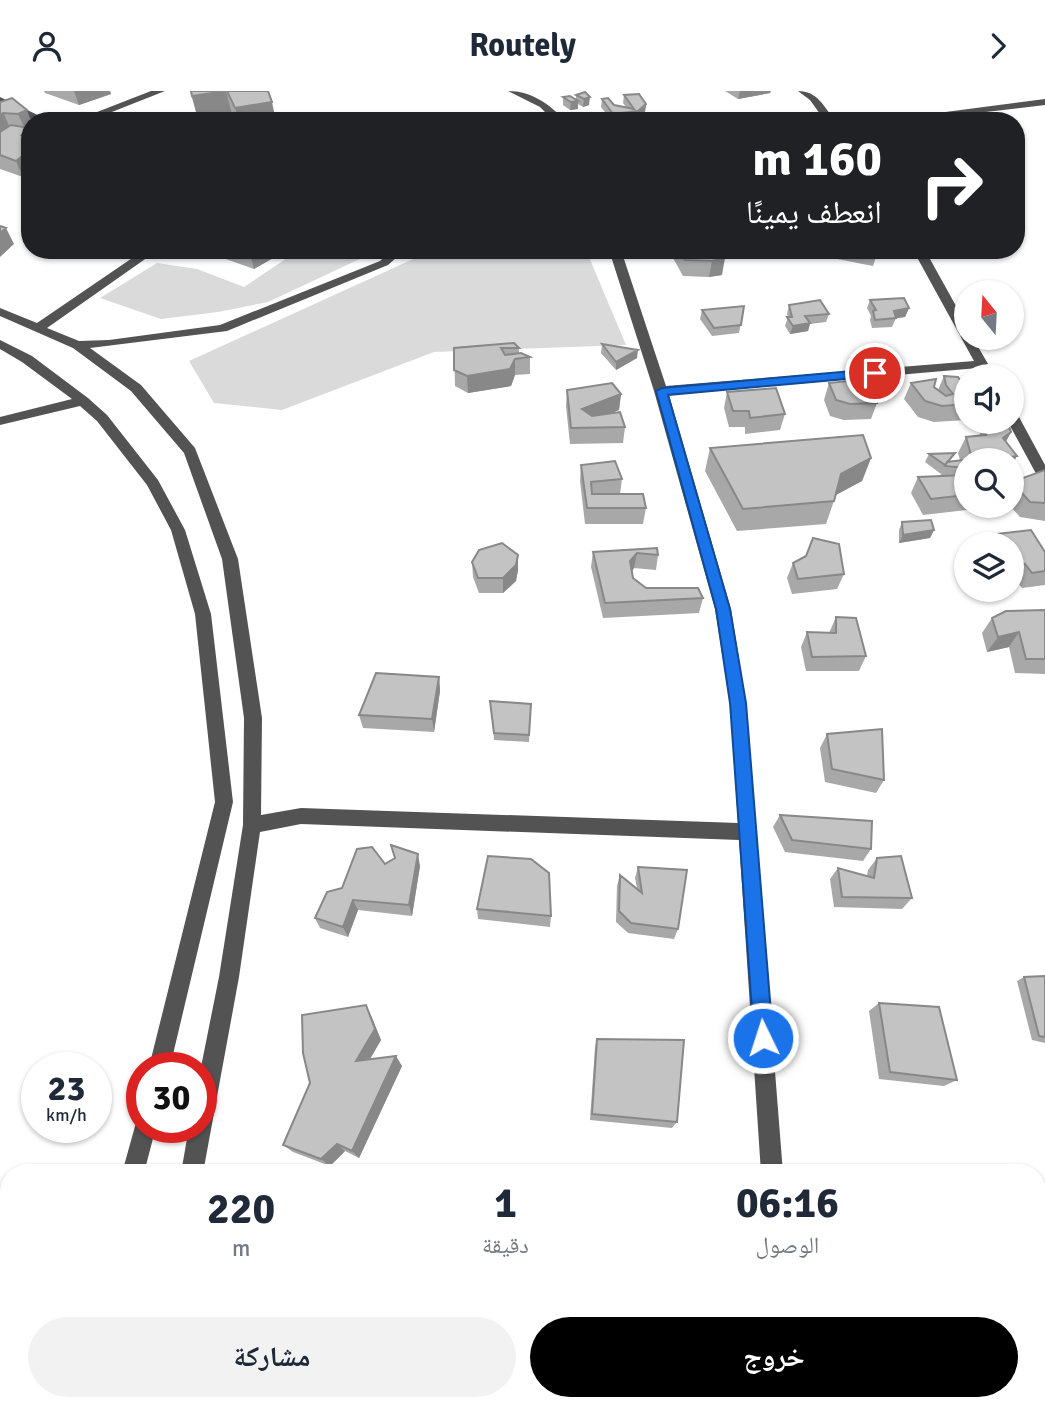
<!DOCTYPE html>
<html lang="ar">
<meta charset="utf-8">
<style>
body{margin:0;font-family:Signika,"Noto Naskh Arabic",sans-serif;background:#f2f2f3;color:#1f2937;direction:rtl;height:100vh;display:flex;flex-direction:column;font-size:26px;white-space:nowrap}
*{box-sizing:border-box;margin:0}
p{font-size:23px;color:#747a83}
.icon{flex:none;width:38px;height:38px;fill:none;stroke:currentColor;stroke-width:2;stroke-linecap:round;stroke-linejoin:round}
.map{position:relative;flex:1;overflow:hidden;direction:ltr}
.side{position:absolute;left:0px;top:1073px;width:1046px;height:247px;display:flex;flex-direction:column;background:#fff;border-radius:28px 28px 0 0;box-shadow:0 2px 5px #0004;direction:rtl}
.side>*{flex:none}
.banner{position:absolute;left:21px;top:21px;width:1004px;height:147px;border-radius:28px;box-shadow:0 2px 5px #0004;direction:rtl;background:#202124;color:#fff;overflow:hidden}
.needle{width:46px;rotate:342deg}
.controls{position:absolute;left:954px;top:189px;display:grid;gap:14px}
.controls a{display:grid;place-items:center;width:70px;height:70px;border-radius:50%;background:#fff;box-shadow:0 2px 5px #0004;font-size:35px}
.speed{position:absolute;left:21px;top:961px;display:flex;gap:14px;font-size:35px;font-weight:700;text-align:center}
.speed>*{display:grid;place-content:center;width:91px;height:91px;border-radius:50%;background:#fff;box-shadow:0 2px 5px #0004;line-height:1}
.speed small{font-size:18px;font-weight:400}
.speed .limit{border:10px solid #d22;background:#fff;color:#111}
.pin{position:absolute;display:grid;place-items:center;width:60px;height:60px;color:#fff;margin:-30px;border:4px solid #fff;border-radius:50%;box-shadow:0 2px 7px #0007}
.me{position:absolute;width:77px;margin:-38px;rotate:356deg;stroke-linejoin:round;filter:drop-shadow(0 0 5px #0008)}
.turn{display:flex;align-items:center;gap:24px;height:147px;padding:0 28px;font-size:32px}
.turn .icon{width:91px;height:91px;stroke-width:2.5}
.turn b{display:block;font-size:49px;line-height:60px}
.eta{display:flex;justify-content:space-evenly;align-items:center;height:119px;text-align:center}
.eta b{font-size:42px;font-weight:700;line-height:49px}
.button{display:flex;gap:14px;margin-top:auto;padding:14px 28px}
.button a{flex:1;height:80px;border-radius:42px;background:#000;color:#fff;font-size:28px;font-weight:700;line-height:80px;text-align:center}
.button a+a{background:#f2f2f3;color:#1f2937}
header{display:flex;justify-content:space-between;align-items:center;height:91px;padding:0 28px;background:#fff;font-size:32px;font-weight:700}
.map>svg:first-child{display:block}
</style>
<header><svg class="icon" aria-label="forward" viewBox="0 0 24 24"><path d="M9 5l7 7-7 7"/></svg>Routely<svg class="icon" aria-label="person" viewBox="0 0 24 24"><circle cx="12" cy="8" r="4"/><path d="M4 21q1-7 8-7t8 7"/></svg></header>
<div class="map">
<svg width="1045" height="1318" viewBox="0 0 1045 1318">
<rect width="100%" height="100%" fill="#fff"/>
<path fill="#dadada" d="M299 159H379L268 211 218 221 161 228 100 207 157 172 197 178 244 196Z
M433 159H586L626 254 434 261 282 319 214 312 189 270Z"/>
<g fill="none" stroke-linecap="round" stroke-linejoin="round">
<path fill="#535353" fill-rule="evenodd" d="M151 0H165L89 30H74Z
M508 0C531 0 550 13 565 30H554L540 16Z
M798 0C817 0 824 15 835 30H825L810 9Z
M0 6 46 28 48 30H35L0 13Z
M1045 8V14L909 30H877Z
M144 159H158L47 237 79 250 109 249 220 234 380 170 392 159H405L388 174 227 240 90 257 141 294 195 357 238 468 262 627 261 724 301 717 738 732 730 612 715 518 654 300 609 159H621L666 295 974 270 913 159H925L966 233V247H973L995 285H983L978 277 669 304 731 518 746 612 783 1082H761L739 749 301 733 260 741 239 886 203 1082H181L189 1036H201V976L219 886 243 734 244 627 222 468 184 362 131 300 73 257 0 225V217L37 232Z
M0 249 32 265 88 307 107 324 158 389 185 439 211 523 233 711 170 976H149L215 711 195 523 171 439 147 394 97 330 80 315 0 334V326L72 308 22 271 0 258Z
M1012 322 1019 326 1045 374V392L1040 390 1008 331H1012Z
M142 1026V1036H156L144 1082H122L137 1028Z
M95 1311H121V1318H95Z
M182 1311H208V1318H182Z
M820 1311H846L849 1318H823Z"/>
</g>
<path fill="#a8a8a8" d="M44 0H110L111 3 79 14 45 2Z
M190 0H227L276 30H236L232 23 198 28Z
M725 0H771L770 2 738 8Z
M585 1 589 14 583 16 578 13V18L570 19 563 14V6L576 8V4Z
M624 4 646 13 645 21 637 28 612 30 601 16 602 8 614 14 626 16 623 12Z
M0 11 30 30V80L23 86 0 78Z
M205 159H287L254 178 206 161Z
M674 159H722V184L709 186 683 185 673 167Z
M829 159H869L876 166 873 175 832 167Z
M870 209 909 217 905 226 896 227 892 236 872 237 870 229 871 225 867 217Z
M789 214 829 223 826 231 810 233 808 240 790 243 785 235 788 226 787 223Z
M744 215 739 242 712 245 700 228 702 219Z
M602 253 637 267 616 279 601 262Z
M454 257H519V262L530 266V283L515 284 511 295 468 302 455 295Z
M944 285 966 298V329L934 331 918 326 904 308 911 292 934 296 938 299Z
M829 292 877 312 871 328 844 329 830 325 824 309Z
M567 299 621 303 619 319 612 322 625 336 623 352 570 353 566 315Z
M727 301 785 323 780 339 745 343V336H729L724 317Z
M985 331H1007L1011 341 1006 351 1012 369H966V415H994L993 416 923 424 911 402 918 386 940 385 943 380 941 383 925 371 929 363 951 370 960 369 958 362 966 346 979 344 983 338H988Z
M710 357 871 367 862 390 836 404 826 433 737 440 705 380Z
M581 374 622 388 620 403 646 417 643 433H585L580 390Z
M1045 380V430L1020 426 1010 415H1012V391Z
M902 431 934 439 930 447 899 452V439Z
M979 445 1045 461V494L1022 497 1015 489H1012V453H974Z
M657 457 658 464 656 479 634 477 632 480 633 487 646 497 703 507 699 522 603 527 591 476 593 461Z
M518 464V479L516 490 503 502H479L473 486 472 471Z
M793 472 844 483 837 498 792 503 787 487Z
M1045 519V583L1015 582 1009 556 987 561 982 542 992 527Z
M836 526 866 565 859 580H806L801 556 807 541 829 542Z
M439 586 440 600 434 641 363 637 359 624Z
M531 613 529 651 494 649 491 617Z
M827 643 884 689 876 702 825 691 820 657Z
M780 724 871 758 863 770 785 761 773 736Z
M877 767 912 807 902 818 834 816 830 788 838 777 867 785 868 779Z
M420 775 412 825 358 819 348 846 320 837 315 827 342 797Z
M638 776 678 838 674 848 628 842 616 831 617 795 620 784 637 797 635 787Z
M477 818 551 825 550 836 478 828Z
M1045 885V952L1032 949 1017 890 1024 886Z
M879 912 957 989 944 995 879 988 869 920Z
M366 914 372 927 381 949 370 968 402 975 359 1067 345 1060 330 1075 293 1061 283 1054Z
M597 948 677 1031 672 1037 590 1029 595 956Z"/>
<path fill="#888" d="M74 0H110L111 3 79 14Z
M226 0 232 23 198 28 192 5Z
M740 0H771L770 2 738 8Z
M590 6 589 14 583 16 584 8Z
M578 10V18L570 19 571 11Z
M272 11 276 30H239L235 17Z
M0 13 13 45 0 55Z
M646 13 645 21 637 28 613 30V23L638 20Z
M27 19 31 30H30V58L22 44 26 40 18 23Z
M30 59V80L23 86 16 70Z
M6 137 14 153 0 166V142Z
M249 159H287L254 178Z
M725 167 722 184 709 186 712 170Z
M909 217 905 226 891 228 894 220Z
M810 232 808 240 790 243 793 235Z
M638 259 637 267 616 279V271Z
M515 268V284L511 295 468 302 467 285Z
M621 303 619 319 581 334 582 318Z
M1011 341 1002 357 1003 347Z
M1017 365 1012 374V369H1002L1004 367Z
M871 367 862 390 832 406 841 383Z
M934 439 930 447 899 452 903 444Z
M637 462 634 477 628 486 630 470Z
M518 464V479L516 490 503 502V487Z
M1019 541 1009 556 987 561 998 546Z
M439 586 440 600 434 641 432 628Z
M418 763 420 775 412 825 409 814Z
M353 809 358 819 348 846 343 836Z
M366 914 372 927 381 949 363 980 356 970Z
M396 965 402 975 359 1067 352 1060Z
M337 1053 345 1060 330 1075 321 1068Z"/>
<path fill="#c3c3c3" stroke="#888" stroke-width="2" d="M191 0H225L192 5Z
M227 0H268L272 11 235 17Z
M585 1 590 6 584 8 576 4Z
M639 3 646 13 638 20 613 23 602 8 608 7 614 14 634 18 624 4Z
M570 5 578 10 571 11 563 6Z
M12 7 27 19 18 23 3 22 0 24V11Z
M11 34 29 37 22 44H30V59L16 70 0 64V41Z
M0 135 6 137 0 142Z
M680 159H722L725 167 712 170 685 169Z
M838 159H869L876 166Z
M904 207 909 217 894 220 896 227 875 229 873 220 876 219 870 209Z
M820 209 829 223 805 225 810 232 793 235 787 226H792L789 214Z
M744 215 741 234 714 237 702 219Z
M514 252 519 257H501L505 264 521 262 530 266 515 268 510 278 467 285 454 279V257Z
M602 253 638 259 616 271Z
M944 285 958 286 966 298V313L942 315 925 310 911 292 936 288 934 296 946 305 953 303 946 294Z
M867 288 877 312 850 313 836 309 829 292Z
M612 292 621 303 582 318 592 325 620 321 625 336 571 337 567 299Z
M776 297 785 323 750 327 749 320H733L727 301Z
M1000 331H1007L1011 341 1003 347 1017 365 1004 367 996 363 992 369H966V377L945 375 947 371 972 368 966 346 986 344 983 338H1003Z
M863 344 871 367 841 383 834 410 743 418 710 357Z
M955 362 945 374 929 363Z
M615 370 622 388 591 391 592 403H643L646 417H587L581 374Z
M1045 379V412L1030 411 1012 391Z
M966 384V404L931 408 918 386Z
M931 429 934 439 903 444 902 431Z
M1031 439 1045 461V480L1032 482 1025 473 1012 474V453H985L979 445Z
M813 447 839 453 844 483 798 488 793 472 806 465Z
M502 452 518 464 516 474 503 487H478L472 471 479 459Z
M657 457 658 464 637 462 630 470 633 487 646 497H698L703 507 605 512 593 461Z
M1045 519V568H1026L1019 541 998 546 992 527 1006 520Z
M836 526 856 527 866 565 812 566 807 541 836 542Z
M376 582 439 586 432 628 359 624Z
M490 610 531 613 529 644 494 642Z
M882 638 884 689 832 678 827 643Z
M780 724 872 730 871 758 792 749Z
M391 754 418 763 409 814 353 809 343 836 315 827 327 801 342 797 357 758 372 756 385 773 395 767Z
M488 765 531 768 549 782 551 825 477 818Z
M901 765 912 807 842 806 838 777 874 787 877 767Z
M638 776 687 779 678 838 631 832 619 820 620 784 642 802Z
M1045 885V946L1039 945 1024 886Z
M879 912 939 916 957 989 890 981Z
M366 914 375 938 356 970 396 965 352 1060 337 1053 321 1068 283 1054 310 992 303 962 302 924Z
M597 948 684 949 677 1031 592 1023Z"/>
<path fill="#1a73e8" stroke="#114b97" stroke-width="2" d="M875 278 881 282 879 285 668 304 730 518 746 612 773 947 770 954 763 957 757 954 754 947 730 612 716 518 656 300 662 297Z"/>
</svg>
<div class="controls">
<a><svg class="needle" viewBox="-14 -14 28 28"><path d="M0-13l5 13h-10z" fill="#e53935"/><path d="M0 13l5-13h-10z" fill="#747a83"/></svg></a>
<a><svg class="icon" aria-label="sound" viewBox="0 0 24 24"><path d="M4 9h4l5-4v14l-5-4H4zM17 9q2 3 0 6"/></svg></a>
<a><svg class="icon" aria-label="search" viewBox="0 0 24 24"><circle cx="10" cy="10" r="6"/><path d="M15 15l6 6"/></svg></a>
<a><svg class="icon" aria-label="layers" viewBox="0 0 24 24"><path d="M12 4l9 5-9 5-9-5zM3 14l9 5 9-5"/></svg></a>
</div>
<div class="speed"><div>23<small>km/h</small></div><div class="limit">30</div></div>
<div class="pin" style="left:875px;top:282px;background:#d93025"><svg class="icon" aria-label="arrive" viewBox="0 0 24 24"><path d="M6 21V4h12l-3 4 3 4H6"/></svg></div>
<svg class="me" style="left:763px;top:947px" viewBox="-20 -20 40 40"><circle r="17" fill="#1a73e8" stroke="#fff" stroke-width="3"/><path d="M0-11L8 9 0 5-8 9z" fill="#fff"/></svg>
<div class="banner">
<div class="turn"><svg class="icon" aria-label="right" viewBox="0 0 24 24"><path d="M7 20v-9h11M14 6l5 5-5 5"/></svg><div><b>160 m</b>انعطف يمينًا</div></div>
</div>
<section class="side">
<div class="eta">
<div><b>06:16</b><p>الوصول</p></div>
<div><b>1</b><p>دقيقة</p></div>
<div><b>220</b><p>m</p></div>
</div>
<div class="button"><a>خروج</a><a>مشاركة</a></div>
</section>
</div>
